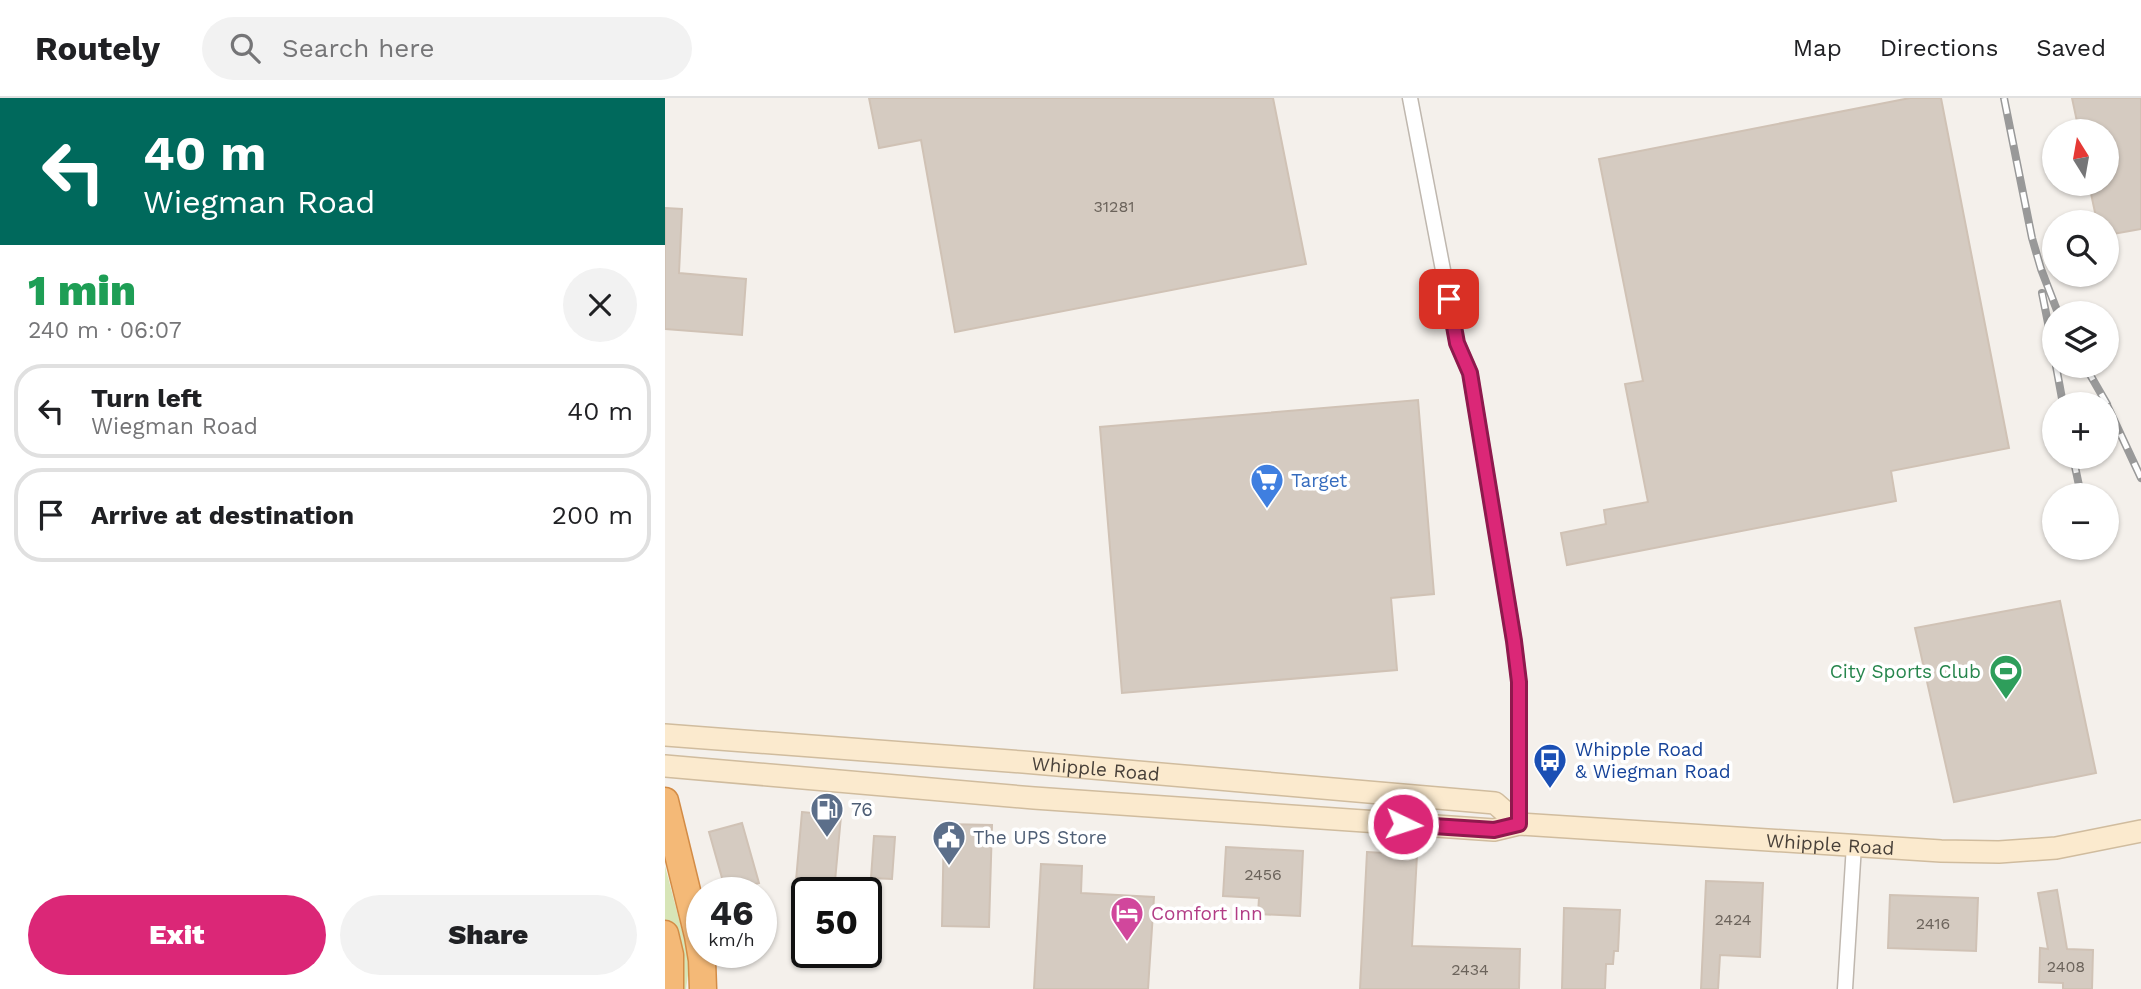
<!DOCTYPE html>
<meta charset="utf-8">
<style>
body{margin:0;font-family:"Work Sans",sans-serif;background:#f2f2f2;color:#202124;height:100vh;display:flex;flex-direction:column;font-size:26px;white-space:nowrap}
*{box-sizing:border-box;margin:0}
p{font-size:23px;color:#757577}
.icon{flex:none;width:38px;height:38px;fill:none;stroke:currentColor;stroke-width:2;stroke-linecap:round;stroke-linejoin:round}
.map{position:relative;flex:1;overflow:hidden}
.details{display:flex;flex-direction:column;background:#fff;width:665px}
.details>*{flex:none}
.top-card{background:#00695c;color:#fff;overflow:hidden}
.needle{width:46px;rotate:349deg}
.tools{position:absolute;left:1377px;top:21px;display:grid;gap:14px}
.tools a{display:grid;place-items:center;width:77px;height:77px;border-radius:50%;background:#fff;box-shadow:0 2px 5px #0004;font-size:35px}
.speed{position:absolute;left:21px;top:779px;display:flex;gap:14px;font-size:35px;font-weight:700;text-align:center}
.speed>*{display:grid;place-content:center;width:91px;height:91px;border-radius:50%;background:#fff;box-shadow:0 2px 5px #0004;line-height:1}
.speed small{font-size:18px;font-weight:400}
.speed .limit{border:4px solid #111;border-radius:10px;background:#fff;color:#111}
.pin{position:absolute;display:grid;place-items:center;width:60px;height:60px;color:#fff;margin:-30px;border-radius:14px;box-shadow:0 4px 10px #0006}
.me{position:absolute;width:77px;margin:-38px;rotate:94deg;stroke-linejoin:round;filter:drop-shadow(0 0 5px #0008)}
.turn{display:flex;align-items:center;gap:24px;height:147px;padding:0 28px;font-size:32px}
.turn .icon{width:91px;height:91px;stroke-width:2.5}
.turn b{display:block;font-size:49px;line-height:60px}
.round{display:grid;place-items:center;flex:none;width:74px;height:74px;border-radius:37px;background:#f2f2f2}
.summary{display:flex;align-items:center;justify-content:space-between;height:119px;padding:0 28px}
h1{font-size:42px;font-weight:800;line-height:52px;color:#1e9e55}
.primary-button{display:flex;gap:14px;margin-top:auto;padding:14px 28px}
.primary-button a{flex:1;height:80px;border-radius:42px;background:#db2777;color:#fff;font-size:28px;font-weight:800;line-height:80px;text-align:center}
.primary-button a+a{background:#f2f2f2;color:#202124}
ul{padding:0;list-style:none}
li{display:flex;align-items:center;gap:21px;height:94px;margin:0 14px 10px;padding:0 14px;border:4px solid #e0e0e0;border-radius:28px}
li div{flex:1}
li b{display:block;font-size:26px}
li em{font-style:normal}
header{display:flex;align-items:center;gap:42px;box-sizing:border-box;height:98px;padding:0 35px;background:#fff;border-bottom:2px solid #e0e0e0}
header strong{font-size:33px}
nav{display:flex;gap:38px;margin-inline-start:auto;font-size:24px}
.search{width:490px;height:63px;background:#f2f2f2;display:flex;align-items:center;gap:18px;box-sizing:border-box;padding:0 24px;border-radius:38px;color:#757577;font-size:26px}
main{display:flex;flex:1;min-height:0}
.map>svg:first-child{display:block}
</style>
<header>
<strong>Routely</strong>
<div class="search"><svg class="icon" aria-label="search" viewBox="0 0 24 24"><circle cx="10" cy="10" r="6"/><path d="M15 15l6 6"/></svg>Search here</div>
<nav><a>Map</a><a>Directions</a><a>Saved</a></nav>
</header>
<main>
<section class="details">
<div class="top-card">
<div class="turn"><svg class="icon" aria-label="left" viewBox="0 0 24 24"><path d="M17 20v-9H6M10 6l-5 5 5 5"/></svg><div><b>40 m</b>Wiegman Road</div></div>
</div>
<div class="summary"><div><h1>1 min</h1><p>240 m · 06:07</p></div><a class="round"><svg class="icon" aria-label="close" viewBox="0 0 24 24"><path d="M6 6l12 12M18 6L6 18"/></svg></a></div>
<ul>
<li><svg class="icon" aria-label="left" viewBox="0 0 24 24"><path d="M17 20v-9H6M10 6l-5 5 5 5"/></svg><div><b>Turn left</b><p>Wiegman Road</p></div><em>40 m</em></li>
<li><svg class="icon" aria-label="arrive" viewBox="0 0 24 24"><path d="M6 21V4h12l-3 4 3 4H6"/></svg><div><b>Arrive at destination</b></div><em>200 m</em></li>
</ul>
<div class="primary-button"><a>Exit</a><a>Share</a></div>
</section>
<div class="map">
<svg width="1476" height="891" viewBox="0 0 1476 891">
<rect width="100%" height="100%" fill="#f4f0eb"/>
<path fill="#d7e5b7" d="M0 768 25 863 21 891H0Z"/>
<path fill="#d5cbc1" stroke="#d0c2b5" stroke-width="2" d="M204 0H608L641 166 290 234 256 42 214 50Z
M1245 0H1276L1344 350 1226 373 1231 403 902 467 896 435 941 426 939 412 983 404 960 286 978 283 934 61Z
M1407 0H1476V131L1442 137V124H1432L1424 86H1442V33H1414Z
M0 110 17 111 14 175 81 181 77 237 0 231Z
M753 302 769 496 726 500 732 572 457 595 435 329Z
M1395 503 1431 675 1289 704 1250 530Z
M137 714 176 718 169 794H130Z
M77 725 94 785 61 794 44 734Z
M279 726 327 727 324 829 277 828Z
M209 738 230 739 227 781 206 780Z
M561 749 638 753 635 818 593 816 594 800 558 798Z
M702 754 752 757 747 848 855 851 854 891H695Z
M376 766 417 768 416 795 489 799 483 891H369Z
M1041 783 1098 785 1095 859 1055 857 1053 891H1036Z
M1392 792 1402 851 1428 852 1427 891H1398V885L1374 884 1375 850 1383 851 1373 795Z
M1225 797 1313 800 1311 853 1223 850Z
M899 810 955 812 953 853H949L948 866H941L940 891H897Z"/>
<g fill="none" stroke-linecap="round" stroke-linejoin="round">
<defs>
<path id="minor" d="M745 0 792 245 805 275 849 543 854 584V726
M1180 891 1189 747"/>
<g id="secondary">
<path id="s1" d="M0 637 358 664 830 705 854 726"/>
<path id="s2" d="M0 668 369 700 829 732 854 726 1276 753 1334 754 1391 750 1476 733"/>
</g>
<path id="motorway" d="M0 703 33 838 37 862 38 891
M0 836 5 857V891"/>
</defs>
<use href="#minor" stroke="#bfb7ae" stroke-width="17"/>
<use href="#secondary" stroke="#d0bc9e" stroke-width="24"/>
<use href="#motorway" stroke="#d38c46" stroke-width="29"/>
<use href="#minor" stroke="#fff" stroke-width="14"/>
<use href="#secondary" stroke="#fbeace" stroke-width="21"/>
<use href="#motorway" stroke="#f4b977" stroke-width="26"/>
<defs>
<path id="rail" d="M1339 0 1367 140 1376 171 1393 215
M1377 195 1390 260
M1391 268 1398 306
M1420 268 1442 306
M1442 307 1476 380
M1408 359 1416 397"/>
</defs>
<use href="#rail" stroke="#999" stroke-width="8"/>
<use href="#rail" stroke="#fff" stroke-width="5" stroke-dasharray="16" stroke-linecap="butt"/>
</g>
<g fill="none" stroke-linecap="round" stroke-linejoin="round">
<defs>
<path id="route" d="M738 726 829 732 854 726V584L849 543 805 275 792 245 784 201"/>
</defs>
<use href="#route" stroke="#8e194d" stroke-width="18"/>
<use href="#route" stroke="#db2777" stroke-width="12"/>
</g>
<defs>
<symbol id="supermarket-pin" viewBox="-11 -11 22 30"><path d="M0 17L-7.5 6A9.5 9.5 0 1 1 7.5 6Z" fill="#3f7fe0" stroke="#fff"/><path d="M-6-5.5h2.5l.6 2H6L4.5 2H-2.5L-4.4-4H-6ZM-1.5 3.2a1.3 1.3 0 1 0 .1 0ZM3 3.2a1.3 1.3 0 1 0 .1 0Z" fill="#fff"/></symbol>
<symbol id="stadium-pin" viewBox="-11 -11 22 30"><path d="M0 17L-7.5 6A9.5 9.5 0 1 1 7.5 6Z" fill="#2e9e5b" stroke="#fff"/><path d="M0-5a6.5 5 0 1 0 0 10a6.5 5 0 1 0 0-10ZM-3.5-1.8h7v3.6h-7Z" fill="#fff"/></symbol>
<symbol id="bus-pin" viewBox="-11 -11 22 30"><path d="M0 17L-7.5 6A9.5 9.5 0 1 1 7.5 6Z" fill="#1a4fb4" stroke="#fff"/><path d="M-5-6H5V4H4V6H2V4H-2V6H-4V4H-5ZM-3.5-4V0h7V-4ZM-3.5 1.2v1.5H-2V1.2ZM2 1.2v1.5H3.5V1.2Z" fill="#fff"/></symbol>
<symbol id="fuel-pin" viewBox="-11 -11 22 30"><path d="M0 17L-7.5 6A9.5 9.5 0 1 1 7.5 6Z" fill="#5c6f8a" stroke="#fff"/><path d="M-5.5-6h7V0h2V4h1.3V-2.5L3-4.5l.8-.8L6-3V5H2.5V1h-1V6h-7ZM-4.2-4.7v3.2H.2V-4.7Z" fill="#fff"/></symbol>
<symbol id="civic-pin" viewBox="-11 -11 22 30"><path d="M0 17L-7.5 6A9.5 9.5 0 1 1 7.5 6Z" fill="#5c6f8a" stroke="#fff"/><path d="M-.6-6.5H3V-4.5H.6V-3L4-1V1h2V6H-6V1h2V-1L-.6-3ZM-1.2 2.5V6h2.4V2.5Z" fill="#fff"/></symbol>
<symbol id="hotel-pin" viewBox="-11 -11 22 30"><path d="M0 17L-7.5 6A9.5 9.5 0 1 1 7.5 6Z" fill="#d1479c" stroke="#fff"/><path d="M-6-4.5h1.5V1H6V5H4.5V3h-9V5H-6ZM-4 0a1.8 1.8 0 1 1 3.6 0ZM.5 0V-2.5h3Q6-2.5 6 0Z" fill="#fff"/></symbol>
</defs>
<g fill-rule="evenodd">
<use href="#supermarket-pin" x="583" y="363" width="38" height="52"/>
<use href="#stadium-pin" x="1322" y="554" width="38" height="52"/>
<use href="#bus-pin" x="866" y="643" width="38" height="52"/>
<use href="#fuel-pin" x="143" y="692" width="38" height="52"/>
<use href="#civic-pin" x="265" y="720" width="38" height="52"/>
<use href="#hotel-pin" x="443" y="796" width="38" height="52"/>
</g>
<g text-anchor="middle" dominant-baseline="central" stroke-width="7" stroke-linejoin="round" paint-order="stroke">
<g font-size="16" fill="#6b635b">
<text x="449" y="108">31281</text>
<text x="598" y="776">2456</text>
<text x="1068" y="821">2424</text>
<text x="1268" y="825">2416</text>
<text x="1401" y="868">2408</text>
<text x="805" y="871">2434</text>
</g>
<g font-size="19" fill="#366cbe" stroke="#fff" text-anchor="start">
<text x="626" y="382">Target</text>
</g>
<g font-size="19" fill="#27864d" stroke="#fff" text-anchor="end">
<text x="1316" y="573">City Sports Club</text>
</g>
<g font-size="19" fill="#164399" stroke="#fff" text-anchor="start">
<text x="910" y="651">Whipple Road<tspan x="910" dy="22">&amp; Wiegman Road</tspan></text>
</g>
<g font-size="19" fill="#484039" stroke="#fff">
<text stroke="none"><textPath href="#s1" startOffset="432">Whipple Road</textPath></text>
<text stroke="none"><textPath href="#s2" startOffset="1169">Whipple Road</textPath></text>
</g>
<g font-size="19" fill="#4e5e75" stroke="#fff" text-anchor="start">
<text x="186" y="711">76</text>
<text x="308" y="739">The UPS Store</text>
</g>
<g font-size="19" fill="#b23c85" stroke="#fff" text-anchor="start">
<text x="486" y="815">Comfort Inn</text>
</g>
</g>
</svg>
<div class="tools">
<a><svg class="needle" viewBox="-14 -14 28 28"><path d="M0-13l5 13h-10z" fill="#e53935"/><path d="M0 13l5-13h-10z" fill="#757577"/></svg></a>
<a><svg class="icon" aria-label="search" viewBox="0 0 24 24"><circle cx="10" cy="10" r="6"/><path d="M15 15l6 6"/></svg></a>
<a><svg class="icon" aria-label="layers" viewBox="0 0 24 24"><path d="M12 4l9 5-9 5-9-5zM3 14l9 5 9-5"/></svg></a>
<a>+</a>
<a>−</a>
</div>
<div class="speed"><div>46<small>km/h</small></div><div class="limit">50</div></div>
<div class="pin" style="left:784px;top:201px;background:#d93025"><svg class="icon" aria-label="arrive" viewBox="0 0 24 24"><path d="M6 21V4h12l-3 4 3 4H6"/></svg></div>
<svg class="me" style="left:738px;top:726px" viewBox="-20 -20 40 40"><circle r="17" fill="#db2777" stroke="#fff" stroke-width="3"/><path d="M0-11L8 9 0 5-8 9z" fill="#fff"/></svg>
</div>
</main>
